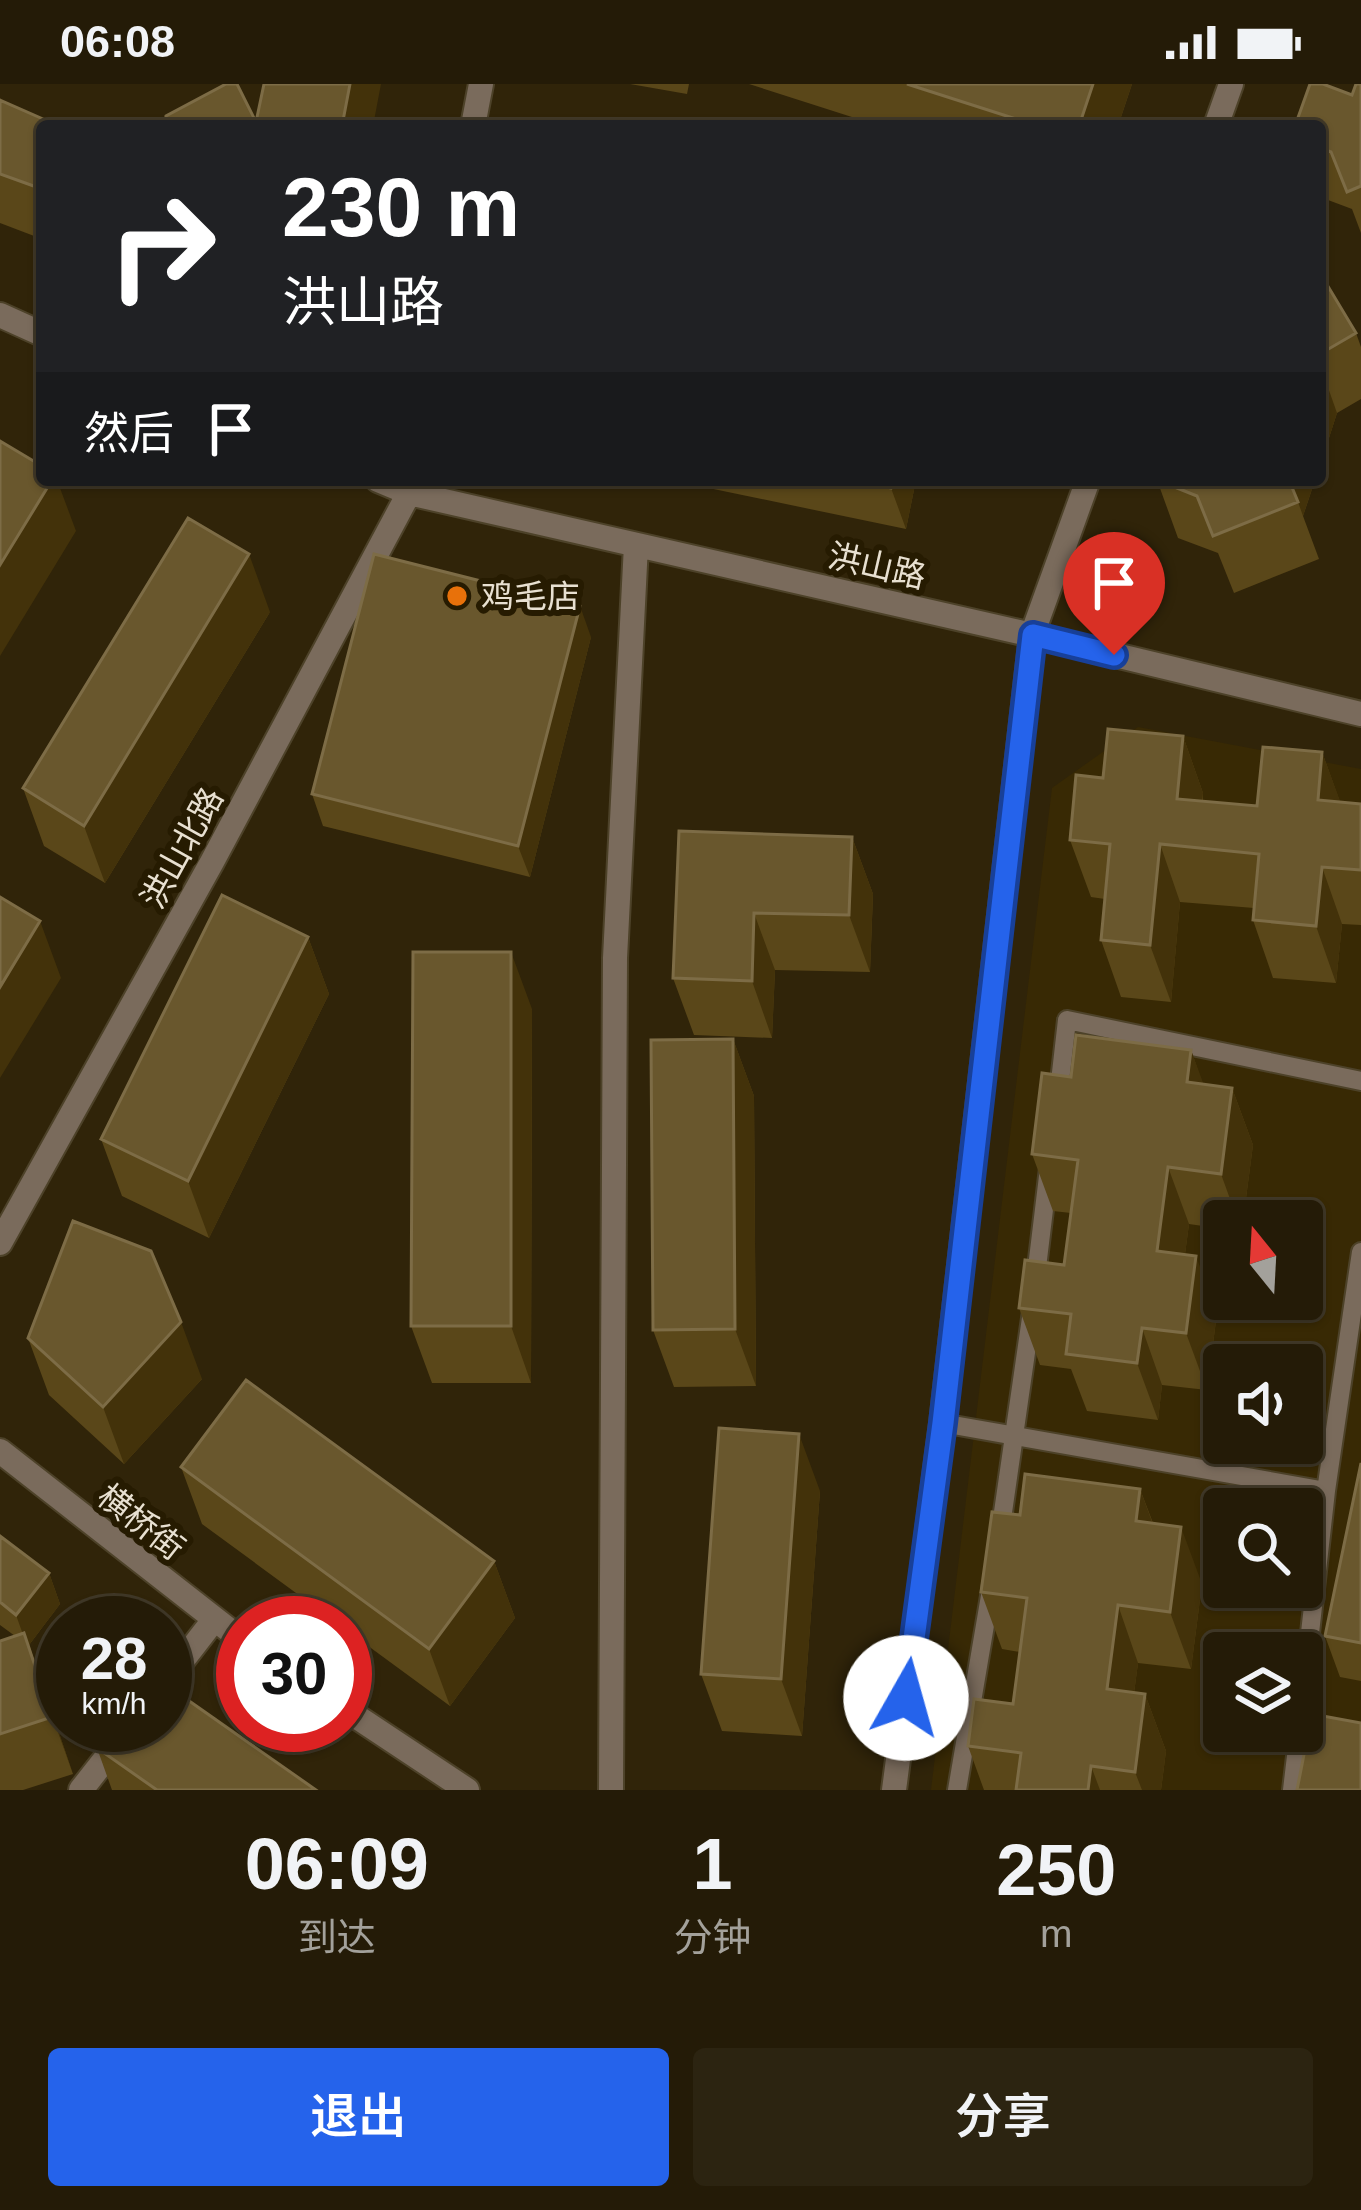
<!DOCTYPE html>
<html lang="zh">
<meta charset="utf-8">
<style>
body{margin:0;font-family:Helvetica,"Noto Sans SC",sans-serif;background:#2c2411;color:#f1f3f6;height:100vh;display:flex;flex-direction:column;font-size:45px;white-space:nowrap}
*{box-sizing:border-box;margin:0}
p{font-size:39px;color:#a3a19b}
.icon{flex:none;width:66px;height:66px;fill:none;stroke:currentColor;stroke-width:2;stroke-linecap:round;stroke-linejoin:round}
.map{position:relative;height:1706px;overflow:hidden}
.panel{display:flex;flex-direction:column;background:#241b07;flex:1}
.panel>*{flex:none}
.top-card{position:absolute;left:36px;top:36px;width:1290px;height:366px;border-radius:12px;box-shadow:0 3px 9px #0004,0 0 0 3px #413928;background:#202124;color:#fff;overflow:hidden}
.needle{width:78px;rotate:342deg}
.buttons{position:absolute;left:1203px;top:1116px;display:grid;gap:24px}
.buttons a{display:grid;place-items:center;width:120px;height:120px;border-radius:12px;background:#241b07;box-shadow:0 3px 9px #0004,0 0 0 3px #413928;font-size:60px}
.speed{position:absolute;left:36px;top:1512px;display:flex;gap:24px;font-size:60px;font-weight:700;text-align:center}
.speed>*{display:grid;place-content:center;width:156px;height:156px;border-radius:50%;background:#241b07;box-shadow:0 3px 9px #0004,0 0 0 3px #413928;line-height:1}
.speed small{font-size:30px;font-weight:400}
.speed .limit{border:18px solid #d22;background:#fff;color:#111}
.pin{position:absolute;display:grid;place-items:center;width:102px;height:102px;color:#fff;margin:-123px -51px;border-radius:50% 50% 50% 0;rotate:-45deg;box-shadow:0 0 12px #0007}
.pin .icon{rotate:45deg}
.me{position:absolute;width:132px;margin:-66px;rotate:7deg;stroke-linejoin:round;filter:drop-shadow(0 0 9px #0008)}
.turn{display:flex;align-items:center;gap:42px;height:252px;padding:0 48px;font-size:54px}
.turn .icon{width:156px;height:156px;stroke-width:2.5}
.turn b{display:block;font-size:84px;line-height:102px}
.then{display:flex;align-items:center;height:114px;padding:0 48px;background:#0003;gap:24px;font-size:45px}
.eta{display:flex;justify-content:space-evenly;align-items:center;height:204px;text-align:center}
.eta b{font-size:72px;font-weight:600;line-height:84px}
.primary-button{display:flex;gap:24px;margin-top:auto;padding:24px 48px}
.primary-button a{flex:1;height:138px;border-radius:12px;background:#2563eb;color:#fff;font-size:48px;font-weight:600;line-height:138px;text-align:center}
.primary-button a+a{background:#2c2411;color:#f1f3f6}
.status{display:flex;justify-content:space-between;align-items:center;height:84px;padding:0 60px;background:#241b07;direction:ltr}
.status svg{height:33px;fill:currentColor}
.map>svg:first-child{display:block}
</style>
<div class="status"><b>06:08</b><svg viewBox="0 0 49 12"><path d="M0 12V9h3v3zM5 12V6h3v6zM10 12V3h3v9zM15 12V0h3v12zM26 1h20v11H26zM47 4h2v5h-2z"/></svg></div>
<div class="map">
<svg width="1361" height="1706" viewBox="0 0 1361 1706">
<rect width="100%" height="100%" fill="#302409"/>
<path fill="#382904" fill-rule="evenodd" d="M1138 643 1361 685V1706H931L1052 704ZM1224 1137H1302V1215H1224ZM1224 1281H1302V1359H1224ZM1224 1425H1302V1503H1224ZM1224 1569H1302V1647H1224Z"/>
<g fill="none" stroke-linecap="round" stroke-linejoin="round">
<defs>
<path id="lane" d="M1058 1015 1067 936 1361 997
M1035 1200 1049 1084
M942 1339 1326 1407
M1000 1449 1032 1227
M1302 1620 1326 1407 1361 1168
M957 1706 992 1500
M1292 1706 1299 1647"/>
<path id="street" d="M473 42 481 0
M1216 42 1231 0
M0 231 42 250
M378 396 409 409 1032 551 1361 630
M0 1159 212 778 409 409 411 398
M0 1367 243 1557
M165 1599 213 1537
M345 1625 467 1706
M81 1706 132 1641
M611 1706 615 874 636 461
M894 1706 942 1339 1032 551 1088 396"/>
</defs>
<use href="#lane" stroke="#4d4229" stroke-width="22"/>
<use href="#street" stroke="#4d4229" stroke-width="28"/>
<use href="#lane" stroke="#7a6b5c" stroke-width="18"/>
<use href="#street" stroke="#7a6b5c" stroke-width="24"/>
</g>
<path fill="#5a4719" d="M630 0H689L687 10Z
M749 0H1132L1118 42H880Z
M1361 0V149L1352 125 1320 113V42Z
M0 16 42 42V155L0 139Z
M1320 189 1356 249 1361 263V315L1337 329 1320 382Z
M670 396H916L906 445Z
M1157 396H1315L1303 432 1319 475 1234 509 1218 469 1178 454Z
M270 528 105 799 44 762 23 704Z
M591 553 530 793 323 742 312 710Z
M1183 652 1203 709V717L1257 722 1322 668 1340 718 1361 720V841L1342 840 1336 899 1273 894 1253 836 1254 824 1180 818 1171 918 1121 913 1101 856 1105 815 1091 813 1070 756 1103 694Z
M852 753 873 810 870 888 775 886 772 954 694 951 673 894Z
M308 853 329 910 209 1154 122 1112 101 1055Z
M532 925 531 1299H432L411 1242Z
M733 955 754 1012 756 1302 674 1303 653 1246Z
M1191 966 1203 1001 1232 1004 1253 1061 1243 1137H1224V1145L1189 1140 1185 1170 1217 1229 1207 1306 1162 1301 1158 1336 1087 1327 1071 1285 1040 1281 1019 1224 1064 1181 1071 1129 1053 1127 1032 1070 1071 993Z
M28 1254 202 1295 124 1380 49 1311Z
M1361 1379V1597L1340 1593 1325 1552Z
M181 1383 494 1477 515 1534 450 1622 345 1545V1539H337L202 1440Z
M1140 1405 1153 1439 1202 1500 1191 1585 1138 1579 1134 1609 1145 1610 1166 1667 1161 1706H984L968 1662 1013 1620 1020 1568 1002 1565 981 1508 1020 1431Z
M820 1407 802 1652 722 1647 701 1590Z
M0 1452 49 1489 60 1520 29 1561 73 1690 23 1706H0V1557L15 1552 0 1541Z
M97 1664 316 1706H112Z"/>
<path fill="#43320a" d="M350 0H381L373 42H342Z
M1093 0H1132L1118 42H1079Z
M1320 281 1337 329 1320 382Z
M52 396H57L76 447 0 572V481Z
M893 396H916L906 445 891 404Z
M1288 396H1315L1303 432 1298 418Z
M249 470 270 528 105 799 84 742Z
M580 522 591 553 530 793 518 762Z
M1183 652 1203 709 1198 764 1177 715Z
M1322 668 1343 725 1318 716Z
M852 753 873 810 870 888 849 831Z
M1160 760 1180 818 1171 918 1150 861Z
M1322 783 1342 840 1336 899 1316 842Z
M754 829 775 886 772 954 752 897Z
M40 837 61 894 0 994V903Z
M308 853 329 910 209 1154 188 1097Z
M511 868 532 925 531 1299 511 1242Z
M733 955 754 1012 756 1302 735 1245Z
M1191 966 1212 1023 1187 998Z
M1232 1004 1253 1061 1243 1137H1238L1221 1090Z
M1168 1083 1189 1140 1178 1224 1157 1167Z
M1196 1172 1217 1229 1207 1306 1186 1249Z
M181 1238 202 1295 124 1380 103 1323Z
M1142 1244 1162 1301 1158 1336 1137 1279Z
M799 1350 820 1407 802 1652 781 1595Z
M1140 1405 1161 1462 1136 1437Z
M1181 1443 1202 1500 1191 1585 1170 1528Z
M494 1477 515 1534 450 1622 429 1565Z
M49 1489 60 1520 29 1561 73 1690 16 1531Z
M1118 1521 1138 1579 1127 1662 1107 1605Z
M1145 1610 1166 1667 1161 1706H1142L1135 1688Z
M1091 1682 1100 1706H1088Z"/>
<path fill="#69572d" stroke="#7d6c46" stroke-width="3" d="M226 0H237L256 38 264 0H350L342 42H165L166 32Z
M907 0H1093L1079 42H1038Z
M1310 0H1323L1352 11 1356 0H1361V102L1347 108 1331 68 1320 64V42H1295Z
M0 16 59 42H42V105L0 90Z
M1320 189 1356 249 1320 270Z
M0 357 42 382V396H52L0 481Z
M853 396H893L891 404Z
M1157 396H1289L1298 418 1213 452 1197 412Z
M188 434 249 470 84 742 23 704Z
M374 470 580 522 518 762 312 710Z
M1108 645 1183 652 1177 715 1257 722 1263 663 1322 668 1318 716 1361 720V786L1322 783 1316 842 1253 836 1259 770 1160 760 1150 861 1101 856 1110 760 1070 756 1076 691 1103 694Z
M679 747 852 753 849 831 754 829 752 897 673 894Z
M222 811 308 853 188 1097 101 1055Z
M0 813 40 837 0 903Z
M413 868H511V1242H411Z
M1076 951 1191 966 1187 998 1232 1004 1221 1090 1168 1083 1157 1167 1196 1172 1186 1249 1142 1244 1137 1279 1066 1270 1071 1230 1019 1224 1025 1176 1064 1181 1078 1076 1032 1070 1042 989 1071 993Z
M733 955 735 1245 653 1246 651 956Z
M73 1137 151 1167 181 1238 103 1323 28 1254Z
M246 1296 494 1477 429 1565 181 1383Z
M719 1344 799 1350 781 1595 701 1590Z
M1361 1379V1559L1325 1552Z
M1025 1390 1140 1405 1136 1437 1181 1443 1170 1528 1118 1521 1107 1605 1145 1610 1135 1688 1091 1682 1088 1706H1016L1021 1669 968 1662 974 1615 1013 1620 1027 1514 981 1508 992 1428 1020 1431Z
M0 1452 49 1489 16 1531 0 1518Z
M24 1549 52 1633 0 1650V1557Z
M165 1600 316 1706H157L97 1664 114 1641H165Z
M1312 1630 1361 1639V1706H1297Z"/>
<g fill="none" stroke-linecap="round" stroke-linejoin="round">
<defs>
<path id="route" d="M906 1614 943 1339 1033 551 1114 571"/>
</defs>
<use href="#route" stroke="#184099" stroke-width="30"/>
<use href="#route" stroke="#2563eb" stroke-width="21"/>
</g>
<circle fill="#e8710a" stroke="#261b01" stroke-width="4.5" cx="457" cy="512" r="12"/>
<g text-anchor="middle" dominant-baseline="central" stroke-width="12" stroke-linejoin="round" paint-order="stroke">
<g font-size="33" fill="#e8e0d1" stroke="#261b01">
<text transform="translate(877 482) rotate(13)">洪山路</text>
<text transform="translate(182 764) rotate(-61)">洪山北路</text>
<text transform="translate(141 1438) rotate(38)">横桥街</text>
</g>
<g font-size="33" fill="#e8e0d1" stroke="#261b01" text-anchor="start">
<text x="481" y="512">鸡毛店</text>
</g>
</g>
</svg>
<div class="buttons">
<a><svg class="needle" viewBox="-14 -14 28 28"><path d="M0-13l5 13h-10z" fill="#e53935"/><path d="M0 13l5-13h-10z" fill="#a3a19b"/></svg></a>
<a><svg class="icon" aria-label="sound" viewBox="0 0 24 24"><path d="M4 9h4l5-4v14l-5-4H4zM17 9q2 3 0 6"/></svg></a>
<a><svg class="icon" aria-label="search" viewBox="0 0 24 24"><circle cx="10" cy="10" r="6"/><path d="M15 15l6 6"/></svg></a>
<a><svg class="icon" aria-label="layers" viewBox="0 0 24 24"><path d="M12 4l9 5-9 5-9-5zM3 14l9 5 9-5"/></svg></a>
</div>
<div class="speed"><div>28<small>km/h</small></div><div class="limit">30</div></div>
<div class="pin" style="left:1114px;top:571px;background:#d93025"><svg class="icon" aria-label="arrive" viewBox="0 0 24 24"><path d="M6 21V4h12l-3 4 3 4H6"/></svg></div>
<svg class="me" style="left:906px;top:1614px" viewBox="-20 -20 40 40"><circle r="19" fill="#fff"/><path d="M0-13L10 11 0 6-10 11z" fill="#2563eb"/></svg>
<div class="top-card">
<div class="turn"><svg class="icon" aria-label="right" viewBox="0 0 24 24"><path d="M7 20v-9h11M14 6l5 5-5 5"/></svg><div><b>230 m</b>洪山路</div></div>
<div class="then">然后<svg class="icon" aria-label="arrive" viewBox="0 0 24 24"><path d="M6 21V4h12l-3 4 3 4H6"/></svg></div>
</div>
</div>
<section class="panel">
<div class="eta">
<div><b>06:09</b><p>到达</p></div>
<div><b>1</b><p>分钟</p></div>
<div><b>250</b><p>m</p></div>
</div>
<div class="primary-button"><a>退出</a><a>分享</a></div>
</section>
